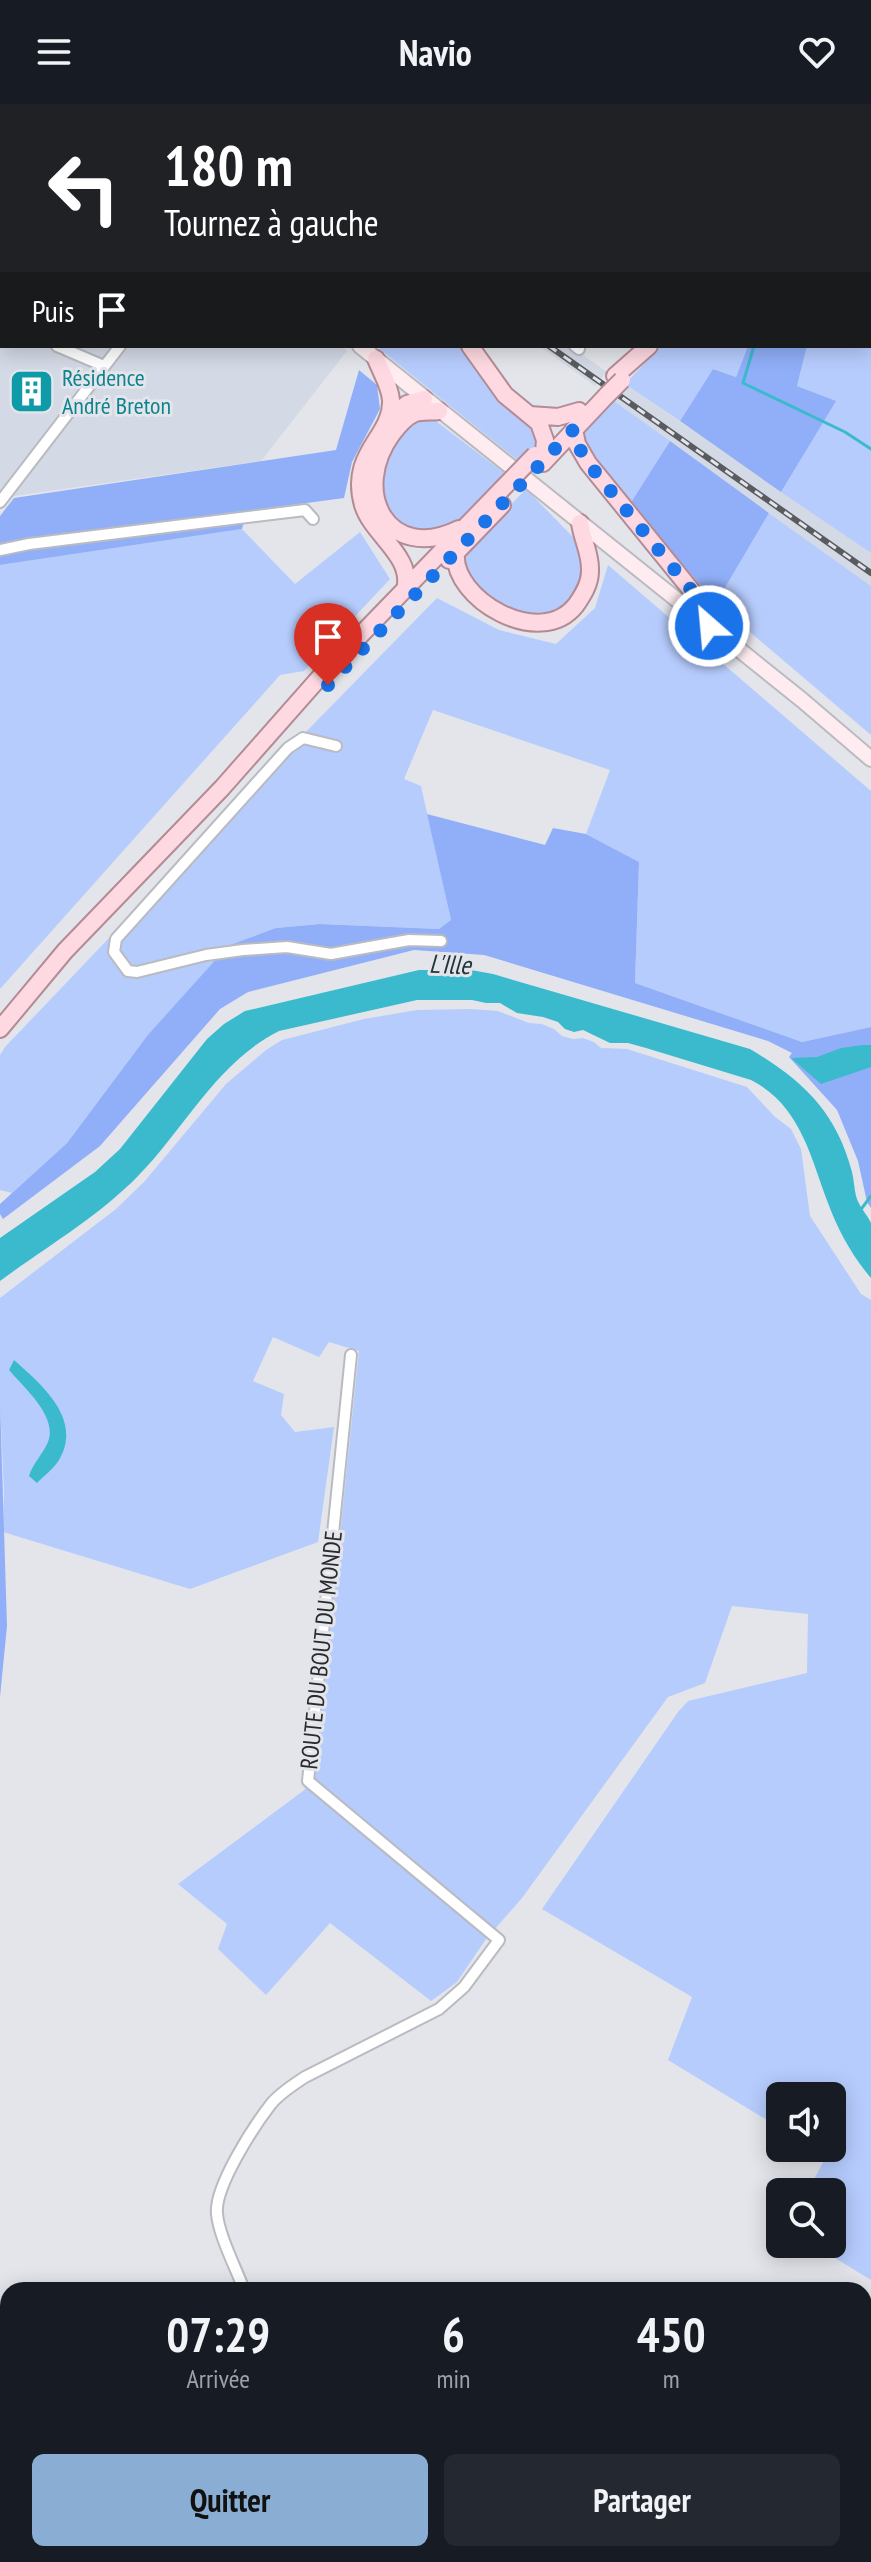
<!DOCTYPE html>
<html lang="fr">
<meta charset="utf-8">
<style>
body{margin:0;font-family:"PT Sans Narrow",sans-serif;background:#242831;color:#f1f3f6;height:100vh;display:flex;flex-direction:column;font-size:30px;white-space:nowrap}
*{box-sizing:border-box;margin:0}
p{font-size:26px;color:#9ea1a6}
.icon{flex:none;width:44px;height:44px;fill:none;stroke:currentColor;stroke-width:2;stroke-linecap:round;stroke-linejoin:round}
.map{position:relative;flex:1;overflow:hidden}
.panel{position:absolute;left:0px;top:2178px;width:872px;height:280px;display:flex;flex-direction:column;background:#171b24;border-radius:24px 24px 0 0;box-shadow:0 4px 20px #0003}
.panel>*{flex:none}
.guide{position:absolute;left:0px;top:0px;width:872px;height:244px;box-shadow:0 4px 20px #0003;background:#202124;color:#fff;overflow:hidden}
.tools{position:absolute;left:766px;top:1978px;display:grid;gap:16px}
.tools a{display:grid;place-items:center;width:80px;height:80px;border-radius:12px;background:#171b24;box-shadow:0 4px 20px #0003;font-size:40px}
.pin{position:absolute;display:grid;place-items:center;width:68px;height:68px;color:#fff;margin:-82px -34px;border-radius:50% 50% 50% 0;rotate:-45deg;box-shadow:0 0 8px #0007}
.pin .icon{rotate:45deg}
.me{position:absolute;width:88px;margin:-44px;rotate:333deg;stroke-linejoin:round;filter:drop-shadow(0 0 6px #0008)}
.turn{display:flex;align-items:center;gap:28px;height:168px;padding:0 32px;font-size:36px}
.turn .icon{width:104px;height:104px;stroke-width:2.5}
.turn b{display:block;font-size:56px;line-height:68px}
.then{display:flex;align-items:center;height:76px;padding:0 32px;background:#0003;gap:16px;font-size:30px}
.eta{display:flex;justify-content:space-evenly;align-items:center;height:136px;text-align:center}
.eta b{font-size:48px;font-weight:800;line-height:56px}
.button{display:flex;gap:16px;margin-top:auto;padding:16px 32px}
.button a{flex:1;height:92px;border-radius:12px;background:#8aaed3;color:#111;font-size:32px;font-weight:800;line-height:92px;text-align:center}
.button a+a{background:#242831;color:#f1f3f6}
header{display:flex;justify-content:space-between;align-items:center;height:104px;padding:0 32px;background:#171b24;font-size:36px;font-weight:800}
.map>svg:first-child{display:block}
</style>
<header><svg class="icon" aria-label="menu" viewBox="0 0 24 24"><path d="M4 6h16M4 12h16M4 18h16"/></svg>Navio<svg class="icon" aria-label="heart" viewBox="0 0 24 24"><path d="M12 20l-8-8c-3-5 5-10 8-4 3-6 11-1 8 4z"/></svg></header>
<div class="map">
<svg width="871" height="2458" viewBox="0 0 871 2458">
<rect width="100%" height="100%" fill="#e3e5eb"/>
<path fill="#d3d9e5" d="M0 128 2 242H342L347 247 261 357 0 394Z
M539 242H570L607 268 595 282Z
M625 280 871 449V482L611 295Z"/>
<path fill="#b6ccfd" d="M871 23V449L781 388 835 297 797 282 807 242H870Z
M376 242H461L537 325V344L521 359Z
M661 242H748L736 273 713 265 680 317 625 280Z
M611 295 670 337 630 400 582 339 587 321Z
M418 312 432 314 508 372 458 420 422 428 405 424 390 413 379 397 382 358 395 335Z
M526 385 576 436 583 456V474L573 493 561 507 528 513 496 498 473 480 463 466 464 449Z
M769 409 871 482V631L716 499Z
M242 425 295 480 360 428 390 475 304 567 280 571 0 885V461Z
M608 461 871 687V923L802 938 635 879 639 758 586 730 610 666 433 606 404 675 421 682 451 816 440 825 320 820 276 824 147 932 67 1039 12 1089 0 1086V951L5 943 299 635 437 494 499 526 556 540 595 504Z
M471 905 498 907 529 919 542 920 554 925 562 932 573 935 583 934 594 938 601 944 627 945 747 983 774 1012 791 1025 801 1045 810 1112 861 1190 871 1196V2176L812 2140H832V2088H807L826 2053 813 2044H832V1992H780V2024L668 1956 692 1893 542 1805 678 1608 688 1597 807 1569 808 1510 732 1502 705 1579 668 1593 522 1794 486 1835 457 1878 431 1897 330 1819 266 1891 218 1845 227 1820 178 1780 303 1687 315 1675 359 1247 329 1238 319 1253 273 1233 253 1277 284 1290 281 1311 295 1328 334 1323 318 1438 190 1485 3 1428 4 1389 0 1297V1194L116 1105 144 1078 226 980 266 946 282 936 364 915 417 906Z
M864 2430 871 2434V2458H690L693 2450H864Z"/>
<path fill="#90aff8" d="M748 242H807L797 282 836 297 781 388 680 317 713 265 736 273Z
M359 266 377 281 380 305 352 358 344 394 247 407 242 425 0 461V412L14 394 336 346Z
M670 337 769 409 716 499 630 400Z
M427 710 545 741 553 724 586 730 639 758 635 879 802 938 871 923V1104L867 1098 858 1057 837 1006 789 953 792 949 768 937 484 851 414 846 248 888 220 905 100 1042 3 1115 0 1110V1100L67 1039 147 932 228 842 276 824 320 820 439 825 451 816Z
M0 1297 7 1522 0 1593Z"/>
<path fill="#3abacc" d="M419 866H471L493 870 750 945C802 976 836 1007 852 1068 854 1076 854 1084 856 1092 859 1103 867 1110 871 1119 871 1130 871 1161 871 1174 852 1152 838 1126 828 1099 810 1051 800 1001 751 976L646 944 628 939H610L583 926 574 928 565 925 558 918 543 913 517 909 500 899H486L472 896H417L279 927C217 958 185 1024 138 1072 98 1113 46 1143 0 1177V1134L95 1068 120 1045 207 935 224 920 245 907Z
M863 941H871V963L821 980 791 954 817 953 841 944Z
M14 1256C42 1281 83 1315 59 1356 54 1364 44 1372 37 1379L29 1372C33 1359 43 1350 48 1338 58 1312 24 1284 9 1266Z"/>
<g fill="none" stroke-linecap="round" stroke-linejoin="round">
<path stroke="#3abacc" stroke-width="3" d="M705 2V0
M714 2 717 0
M754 242 743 279 845 328 871 345
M859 1108 871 1092"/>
<defs>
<path id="street" d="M271 0 273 2
M413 2V0
M0 220 2 221
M57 242 104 262
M575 242 579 245
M0 398 120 242
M0 446 29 440 305 406 313 415
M336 642 303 634 288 644 116 835 114 848 128 867 137 868 206 851 243 846 287 843 331 850 409 836 441 837
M244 2186C236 2164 219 2132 217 2110 214 2083 254 2022 271 2000 280 1989 293 1981 305 1973L439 1905 464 1883 499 1836 308 1677 351 1251
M0 2434 8 2420
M144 2450 155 2458
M295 2450 299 2458
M79 2458 86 2450"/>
<path id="secondary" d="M66 0 68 2
M360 242 802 596 871 655"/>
<path id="primary" d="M870 14 871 13
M470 242 505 291 539 319 545 336 543 359
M376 255C381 268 390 282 391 296 393 333 348 348 363 401 372 431 414 452 405 486
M615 272 649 242
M439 307C431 308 422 307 415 309 405 313 398 322 392 330 350 388 388 460 459 425
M530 311 558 313 579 307
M387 316 407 300 424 295
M574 325 577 340 588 359 709 508V522
M543 359 607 291
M456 449C451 494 540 547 576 501 583 491 590 480 590 467 591 450 582 435 580 419
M449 456 502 401
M0 925 65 847 222 684 320 573 501 386"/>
</defs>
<use href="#street" stroke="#b9bbc1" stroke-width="14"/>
<use href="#secondary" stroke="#b9bbc1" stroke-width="18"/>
<use href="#primary" stroke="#b38b95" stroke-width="20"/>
<use href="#street" stroke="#fff" stroke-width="10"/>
<use href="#secondary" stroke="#feecf0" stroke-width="14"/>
<use href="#primary" stroke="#fed9e2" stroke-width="16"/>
<defs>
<path id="rail" d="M207 0 210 2
M549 242 871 469"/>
</defs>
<use href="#rail" stroke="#5a5b5e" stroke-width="6"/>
<use href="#rail" stroke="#e3e5eb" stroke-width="3" stroke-dasharray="9" stroke-linecap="butt"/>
<defs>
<path id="primary-bridge" d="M607 291 622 276
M501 386 535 351"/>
</defs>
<use href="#primary-bridge" stroke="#b38b95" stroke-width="20" stroke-linecap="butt"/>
<use href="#primary-bridge" stroke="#fed9e2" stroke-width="16"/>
</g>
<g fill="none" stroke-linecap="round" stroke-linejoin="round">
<path stroke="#1a73e8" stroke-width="14" stroke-dasharray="0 25.2" d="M328 581 574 325 577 340 588 359 709 508V522"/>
</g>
<defs>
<symbol id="building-square" viewBox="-11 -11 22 22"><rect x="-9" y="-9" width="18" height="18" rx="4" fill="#0f9aa8" stroke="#e3e5eb"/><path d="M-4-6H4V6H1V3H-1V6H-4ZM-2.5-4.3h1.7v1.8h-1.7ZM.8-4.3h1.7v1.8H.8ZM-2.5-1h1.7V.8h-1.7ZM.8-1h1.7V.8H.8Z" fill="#fff"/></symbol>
</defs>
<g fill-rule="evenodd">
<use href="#building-square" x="6" y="262" width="51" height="51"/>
</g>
<g text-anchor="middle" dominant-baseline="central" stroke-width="6" stroke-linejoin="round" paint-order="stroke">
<g font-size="24" fill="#0d838f" stroke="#e3e5eb" text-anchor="start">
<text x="62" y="273">Résidence<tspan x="62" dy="28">André Breton</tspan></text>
</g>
<g font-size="24" fill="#292a2c" stroke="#e3e5eb">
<text transform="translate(321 1546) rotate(-84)">ROUTE DU BOUT DU MONDE</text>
</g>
<g font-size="26" font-style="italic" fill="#1f3538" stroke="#e3e5eb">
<text transform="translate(450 860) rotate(2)">L'Ille</text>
</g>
</g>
</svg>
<div class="tools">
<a><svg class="icon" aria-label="sound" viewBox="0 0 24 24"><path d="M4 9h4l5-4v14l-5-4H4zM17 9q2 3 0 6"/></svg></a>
<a><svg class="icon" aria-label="search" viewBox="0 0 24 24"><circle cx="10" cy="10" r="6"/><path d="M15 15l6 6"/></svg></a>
</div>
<div class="pin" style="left:328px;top:581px;background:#d93025"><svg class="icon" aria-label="arrive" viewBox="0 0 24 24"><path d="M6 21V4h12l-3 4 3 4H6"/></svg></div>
<svg class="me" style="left:709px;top:522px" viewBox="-20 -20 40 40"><circle r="17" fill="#1a73e8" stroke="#fff" stroke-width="3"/><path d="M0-11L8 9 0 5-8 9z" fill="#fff"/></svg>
<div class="guide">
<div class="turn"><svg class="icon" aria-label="left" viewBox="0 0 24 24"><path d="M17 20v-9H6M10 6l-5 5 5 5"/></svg><div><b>180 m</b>Tournez à gauche</div></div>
<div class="then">Puis<svg class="icon" aria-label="arrive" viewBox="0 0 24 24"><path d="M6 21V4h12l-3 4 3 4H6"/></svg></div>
</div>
<section class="panel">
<div class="eta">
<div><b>07:29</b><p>Arrivée</p></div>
<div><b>6</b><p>min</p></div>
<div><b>450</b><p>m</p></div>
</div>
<div class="button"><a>Quitter</a><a>Partager</a></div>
</section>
</div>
